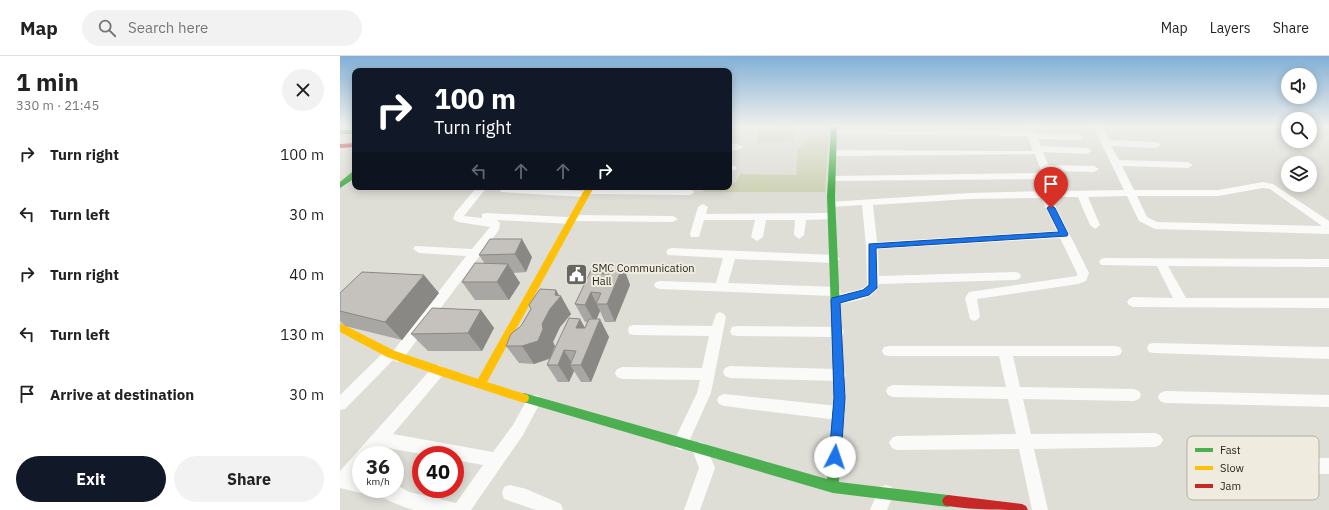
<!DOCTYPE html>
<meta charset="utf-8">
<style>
body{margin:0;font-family:"IBM Plex Sans",sans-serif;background:#f2f2f2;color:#222;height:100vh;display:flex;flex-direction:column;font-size:15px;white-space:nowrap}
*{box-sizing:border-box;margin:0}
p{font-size:13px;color:#767676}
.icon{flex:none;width:22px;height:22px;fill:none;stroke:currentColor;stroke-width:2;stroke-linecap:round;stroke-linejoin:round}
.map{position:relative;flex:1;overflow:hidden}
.side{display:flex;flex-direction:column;background:#fff;width:340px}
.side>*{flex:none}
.guide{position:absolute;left:12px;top:12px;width:380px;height:122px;border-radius:8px;box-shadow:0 2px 10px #0003;background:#111827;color:#fff;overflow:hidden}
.tools{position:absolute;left:941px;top:12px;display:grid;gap:8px}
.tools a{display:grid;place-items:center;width:36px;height:36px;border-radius:50%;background:#fff;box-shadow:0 2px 10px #0003;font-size:20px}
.speed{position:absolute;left:12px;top:390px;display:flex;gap:8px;font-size:20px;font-weight:700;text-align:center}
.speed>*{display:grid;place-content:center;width:52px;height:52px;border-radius:50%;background:#fff;box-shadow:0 2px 10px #0003;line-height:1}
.speed small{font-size:10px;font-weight:400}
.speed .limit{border:6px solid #d22;background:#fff;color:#111}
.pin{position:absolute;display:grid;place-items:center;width:34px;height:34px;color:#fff;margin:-41px -17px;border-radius:50% 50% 50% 0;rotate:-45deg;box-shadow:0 0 4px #0007}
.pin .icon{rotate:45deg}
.me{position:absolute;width:44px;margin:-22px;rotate:4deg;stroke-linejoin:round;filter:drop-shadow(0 0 3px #0008)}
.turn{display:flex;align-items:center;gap:14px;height:84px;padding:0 16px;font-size:18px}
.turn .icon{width:52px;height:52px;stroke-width:2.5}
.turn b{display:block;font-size:28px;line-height:34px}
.lanes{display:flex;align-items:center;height:38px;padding:0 16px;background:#0003;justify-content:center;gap:20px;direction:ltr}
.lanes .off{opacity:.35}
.round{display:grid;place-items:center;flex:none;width:42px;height:42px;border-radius:21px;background:#f2f2f2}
.overview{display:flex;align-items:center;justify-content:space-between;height:68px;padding:0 16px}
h1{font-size:24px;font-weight:700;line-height:30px}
.primary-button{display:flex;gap:8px;margin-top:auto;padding:8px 16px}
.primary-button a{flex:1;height:46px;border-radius:24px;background:#111827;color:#fff;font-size:16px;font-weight:700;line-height:46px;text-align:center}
.primary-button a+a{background:#f2f2f2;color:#222}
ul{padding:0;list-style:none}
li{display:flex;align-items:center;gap:12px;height:60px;padding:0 16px}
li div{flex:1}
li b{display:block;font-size:15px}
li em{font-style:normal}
header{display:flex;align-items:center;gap:24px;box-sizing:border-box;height:56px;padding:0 20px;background:#fff;border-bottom:1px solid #e0e0e0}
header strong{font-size:19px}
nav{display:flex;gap:22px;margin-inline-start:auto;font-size:14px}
.search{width:280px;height:36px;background:#f2f2f2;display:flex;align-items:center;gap:10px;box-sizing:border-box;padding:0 14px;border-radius:22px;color:#767676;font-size:15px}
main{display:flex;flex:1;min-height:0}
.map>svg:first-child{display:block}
</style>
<header>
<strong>Map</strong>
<div class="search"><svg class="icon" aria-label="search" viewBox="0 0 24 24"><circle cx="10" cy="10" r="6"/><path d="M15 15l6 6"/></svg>Search here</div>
<nav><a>Map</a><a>Layers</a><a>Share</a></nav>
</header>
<main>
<section class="side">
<div class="overview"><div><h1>1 min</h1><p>330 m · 21:45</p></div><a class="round"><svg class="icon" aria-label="close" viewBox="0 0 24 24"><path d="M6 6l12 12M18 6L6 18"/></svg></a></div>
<ul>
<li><svg class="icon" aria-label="right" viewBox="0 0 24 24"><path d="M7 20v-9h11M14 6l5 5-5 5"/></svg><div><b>Turn right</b></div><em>100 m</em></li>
<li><svg class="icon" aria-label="left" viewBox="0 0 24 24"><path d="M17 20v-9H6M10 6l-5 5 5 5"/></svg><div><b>Turn left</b></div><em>30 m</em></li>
<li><svg class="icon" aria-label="right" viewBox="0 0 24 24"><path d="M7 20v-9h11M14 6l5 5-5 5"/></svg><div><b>Turn right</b></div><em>40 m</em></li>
<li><svg class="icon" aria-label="left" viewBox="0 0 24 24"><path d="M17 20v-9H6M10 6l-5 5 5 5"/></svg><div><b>Turn left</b></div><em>130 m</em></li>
<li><svg class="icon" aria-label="arrive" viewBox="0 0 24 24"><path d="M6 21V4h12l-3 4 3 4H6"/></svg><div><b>Arrive at destination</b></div><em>30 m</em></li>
</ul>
<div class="primary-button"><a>Exit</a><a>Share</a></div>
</section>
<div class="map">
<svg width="989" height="454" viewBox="0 0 989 454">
<rect width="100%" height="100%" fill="#deddd6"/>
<path fill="#cfd4b7" d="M456 71 453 86 417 87 419 72Z
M489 79 485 136H363L365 131H389V127H395L401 118 456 119 458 93 470 82Z"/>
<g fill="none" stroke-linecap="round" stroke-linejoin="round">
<path fill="#fafaf9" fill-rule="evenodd" d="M684 70H693L695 77 740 78 744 81 740 84 698 83 701 90 747 92 752 95 747 98 703 96 708 109 754 110 759 113 754 116 711 115 719 135 784 134 753 70H762L769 84 816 86 821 89 816 92 771 90 779 104 848 106 853 109 848 112 782 110 794 134H878L923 126 933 128 989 165V178L815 173 799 165 787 140 748 141 760 169 755 173 750 169 738 141H711L749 217 746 225 738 228 637 243 640 260 638 263 634 265 630 263 625 242 629 236 737 220V217L720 182 538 193 539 220 675 216 679 217 681 220 679 223 675 224 539 228C535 245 510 245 496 249L492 247 490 244 493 240 320 233 316 232 314 229 316 226 320 225 376 227 383 202 328 199 326 196 328 193 332 192 494 199 500 203 494 207 395 203 388 227 495 231 499 233 501 236 500 238 522 233 527 229 526 190 522 149 492 151 488 150 487 148 488 146 630 137 709 135 704 123 489 125 487 123 492 120 702 117 695 98 494 100 489 97 494 94 693 95 687 80 495 78 492 77V73L685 74ZM923 132 930 133 982 170 817 166 807 161 797 140H878ZM701 142 717 175 537 186 533 149 630 143Z
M389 88H398L403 91 398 94H389Z
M389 109 395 110 397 112 395 114 389 115Z
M137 131H147L124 160 142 162V158L146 157 227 161 232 159 333 160 338 163 333 166 235 165 230 168 157 164 160 167 159 174 62 304 57 306 53 304 5 353 0 354V339L46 294H54L126 200 79 197 73 193 75 190 132 193 150 171 118 166 113 163 115 157Z
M165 131 242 135 247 132 350 133 355 136 350 139 251 138 246 141 161 136 160 134Z
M363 148 368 151 366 158 492 157 497 160 492 163 466 164 464 179 459 183 454 179 455 164H426L423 181 417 185 411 181 415 164H364L359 181H351L350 178 358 151Z
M765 202 989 203V211L828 210 846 242H989V252L793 251 789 249 787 246 789 243 793 241 833 242 817 210 761 209 759 206 761 203Z
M380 256 384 258 386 261 371 337 346 392 341 394 336 392 333 387 357 337 360 324 282 323 277 321 275 317 277 313 282 311 362 312 369 280 294 279 289 278 288 274 289 270 294 269 372 270 376 258Z
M397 270 497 271 502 272 504 276 502 280 497 281 397 280 392 279 390 275 392 271Z
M814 287 989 291V303L814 297 809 296 807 292 809 288Z
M549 290H775L780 291 782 295 780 299 775 300H673L680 331 794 333 799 335 801 339 799 343 794 345 683 343 691 378 815 377 820 379 823 384 820 389 815 391 694 393 708 454H692L679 393 557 394 552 392 549 387 552 382 557 380 676 378 668 343 553 341 548 339 546 335 548 331 553 329 666 331 659 300H549L544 299 542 295 544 291Z
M98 309 103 311 105 315 103 319 53 378 153 396 173 369 189 340 194 339 199 340 201 345 183 379 131 454H74C61 451 49 444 36 439L34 433H55V428L69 436 116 447 143 409 115 404V399H87L42 391 35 399H21V415L17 420 21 421V433H27V435L21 437 0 432V415L93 311Z
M390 310 499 313 504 315 506 319 504 323 499 325 390 322 385 320 383 316 385 312Z
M825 335 989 339V351L825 347 820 345 818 341 820 337Z
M384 338 498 350 503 352 505 357 503 362 498 364 384 350 379 348 377 344 379 340Z
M360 386 365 388 375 412 360 454H344L359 412 352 393 355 388Z
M861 402H989V418H861L855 415 853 410 855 405Z
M170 429 186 433 221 448 223 454H196L164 443 162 437 164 431Z
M546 429 552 431 554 437 547 454H530L540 431Z"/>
<path fill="#4caf50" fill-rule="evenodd" d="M491 70H497L495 141 504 342 499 426 608 439 612 441 614 445 612 449 608 451 493 437 180 345 179 342 180 339 184 337 487 423 494 342 487 141Z
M0 74H15V78H0Z
M12 116H15V122L0 132V126Z"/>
<path fill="#ffc107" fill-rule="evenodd" d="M246 131H254L147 326 188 339 189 342 188 345 184 347 98 319 47 301 0 276V267L55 295 138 323Z"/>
<path fill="#c62828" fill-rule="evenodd" d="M15 87V91L0 92V88Z
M608 439 682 448 686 450 688 454C665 454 624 454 604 449L602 445 604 441Z"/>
</g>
<path fill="#a9a7a3" d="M150 183 192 201 186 216 173 217 180 227 169 244H135L122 226 145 208 139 199Z
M283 210 290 229 275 266H265L260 255 256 263 269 281 251 326H241L234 315 229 326H218L207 309 210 303 194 308 179 307 166 290 181 270 191 253 219 240 231 258 220 271 213 286 215 290 212 297 240 263 245 272 247 266H245L235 248 268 218Z
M0 237H99L62 284 5 270 0 265Z
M141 254 154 272 142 295H88L71 278Z"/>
<path fill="#8a8885" d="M182 183 192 201 186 216 175 198Z
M168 208 180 227 169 244 157 226Z
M264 210 272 228 261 218Z
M283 210 290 229 275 266 267 248Z
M84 219 99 237 62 284 45 266Z
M216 234 220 241 221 240 231 258 220 271 213 286 215 290 210 302 194 308 182 290 202 268 210 253Z
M251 236 260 255 255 267 245 249Z
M141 254 154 272 142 295 128 277Z
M240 263 250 281 236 272Z
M260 263 269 281 251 326 241 309Z
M224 294 233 309H230L234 315 229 326 218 309Z"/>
<path fill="#c5c2be" stroke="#8a8885" d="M150 183H182L175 198 139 199Z
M135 207 168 208 157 226H122Z
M253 210H264L261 218H269L272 210H283L267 248H256L261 237 251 236 245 249 235 248Z
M22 216 84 219 45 266 0 255V237Z
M200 233 216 234 215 239 221 240 210 253 202 268 203 273 198 285 182 290H166L171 278 181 270 191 253 189 249Z
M92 252 141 254 128 277 71 278Z
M229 262 240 263 236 272H245L249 263H260L241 309H230L236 295 224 294 218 309H207Z"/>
<linearGradient id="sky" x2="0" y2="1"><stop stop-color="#81b0d6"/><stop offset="0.52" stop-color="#f0f0ed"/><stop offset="1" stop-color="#f0f0ed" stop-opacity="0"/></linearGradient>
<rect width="989" height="134" fill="url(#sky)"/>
<path fill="#1a73e8" stroke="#114b97" d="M711 149 715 152 728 178 727 180 536 192 537 232 529 239 500 247 505 342 501 401 499 405 495 407 491 405 489 401 494 342 491 244 492 242 523 234 529 229V188L719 176 707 152Z"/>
<defs>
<symbol id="civic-square" viewBox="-11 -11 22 22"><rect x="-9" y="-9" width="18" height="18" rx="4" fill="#676660" stroke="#efecdf"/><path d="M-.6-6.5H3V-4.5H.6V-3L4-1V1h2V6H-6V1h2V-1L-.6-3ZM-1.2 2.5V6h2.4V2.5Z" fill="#fff"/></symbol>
</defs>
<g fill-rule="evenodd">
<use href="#civic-square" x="224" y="206" width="25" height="25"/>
</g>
<g text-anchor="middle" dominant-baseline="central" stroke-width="4" stroke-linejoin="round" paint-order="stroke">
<g font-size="11" fill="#272621" stroke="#efecdf" text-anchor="start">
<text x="252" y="212">SMC Communication<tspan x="252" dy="13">Hall</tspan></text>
</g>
</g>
<rect x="847" y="380" width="132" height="64" rx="6" fill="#efecdf" stroke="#b3b1a6" stroke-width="1"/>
<rect x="855" y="392" width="18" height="4" fill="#4caf50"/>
<rect x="855" y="410" width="18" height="4" fill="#ffc107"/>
<rect x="855" y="428" width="18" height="4" fill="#c62828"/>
<g font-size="11" fill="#272621">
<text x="880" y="398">Fast</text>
<text x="880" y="416">Slow</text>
<text x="880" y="434">Jam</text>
</g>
</svg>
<div class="tools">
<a><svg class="icon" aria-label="sound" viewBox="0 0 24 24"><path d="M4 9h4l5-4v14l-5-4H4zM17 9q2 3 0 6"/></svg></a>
<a><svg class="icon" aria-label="search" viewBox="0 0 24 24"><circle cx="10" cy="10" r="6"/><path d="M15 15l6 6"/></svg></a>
<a><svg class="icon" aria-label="layers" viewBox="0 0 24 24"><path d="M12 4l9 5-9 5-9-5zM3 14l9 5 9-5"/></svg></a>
</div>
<div class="speed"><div>36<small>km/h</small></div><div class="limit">40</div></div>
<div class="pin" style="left:711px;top:152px;background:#d93025"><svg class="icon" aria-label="arrive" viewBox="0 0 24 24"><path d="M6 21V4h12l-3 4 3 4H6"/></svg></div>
<svg class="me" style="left:495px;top:401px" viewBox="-20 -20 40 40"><circle r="19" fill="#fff"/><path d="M0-13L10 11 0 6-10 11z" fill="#1a73e8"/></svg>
<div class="guide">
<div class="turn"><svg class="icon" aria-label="right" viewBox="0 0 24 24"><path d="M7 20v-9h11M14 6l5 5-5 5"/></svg><div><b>100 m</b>Turn right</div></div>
<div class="lanes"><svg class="icon off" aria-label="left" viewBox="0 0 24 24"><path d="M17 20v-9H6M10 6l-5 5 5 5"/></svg><svg class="icon off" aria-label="ahead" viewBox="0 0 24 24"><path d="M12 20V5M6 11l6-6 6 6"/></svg><svg class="icon off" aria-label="ahead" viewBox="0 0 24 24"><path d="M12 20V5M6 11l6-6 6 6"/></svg><svg class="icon" aria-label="right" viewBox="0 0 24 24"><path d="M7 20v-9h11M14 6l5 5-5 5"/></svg></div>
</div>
</div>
</main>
